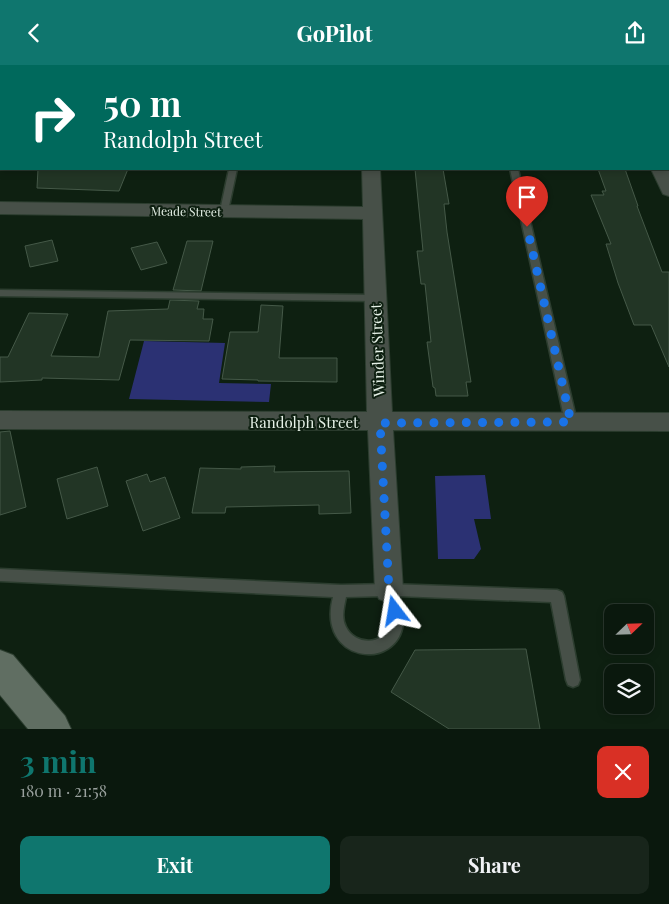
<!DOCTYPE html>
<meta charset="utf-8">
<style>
body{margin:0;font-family:"Playfair Display",serif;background:#18251b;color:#f1f3f6;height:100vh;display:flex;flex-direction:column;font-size:19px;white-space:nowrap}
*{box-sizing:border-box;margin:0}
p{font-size:16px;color:#99a09d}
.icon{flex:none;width:28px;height:28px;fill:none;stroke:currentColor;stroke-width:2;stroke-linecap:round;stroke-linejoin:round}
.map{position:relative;height:664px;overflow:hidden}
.sheet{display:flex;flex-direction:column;background:#0a180d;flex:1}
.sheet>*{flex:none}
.hud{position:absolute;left:0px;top:0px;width:670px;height:105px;box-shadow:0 2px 8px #0003,0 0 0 1px #2a372e;background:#00695c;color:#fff;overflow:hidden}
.needle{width:32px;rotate:67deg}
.fabs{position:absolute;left:604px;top:539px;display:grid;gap:10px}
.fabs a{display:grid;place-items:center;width:50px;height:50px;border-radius:10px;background:#0a180d;box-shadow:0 2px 8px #0003,0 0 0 1px #2a372e;font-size:25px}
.pin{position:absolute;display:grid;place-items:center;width:42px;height:42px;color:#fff;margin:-51px -21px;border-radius:50% 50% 50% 0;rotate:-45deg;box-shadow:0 0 5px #0007}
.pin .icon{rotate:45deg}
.me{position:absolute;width:55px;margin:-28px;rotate:346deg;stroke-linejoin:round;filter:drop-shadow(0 0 4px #0008)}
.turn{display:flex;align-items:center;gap:18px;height:105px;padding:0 20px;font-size:22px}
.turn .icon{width:65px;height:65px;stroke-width:2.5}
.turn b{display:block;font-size:35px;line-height:42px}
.round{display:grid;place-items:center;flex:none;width:52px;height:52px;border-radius:10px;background:#18251b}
.headline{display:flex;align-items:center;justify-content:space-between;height:85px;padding:0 20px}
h1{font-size:30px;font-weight:700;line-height:38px;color:#0f766e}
.primary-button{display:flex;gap:10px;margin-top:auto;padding:10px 20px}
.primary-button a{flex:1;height:58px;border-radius:10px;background:#0f766e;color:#fff;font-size:20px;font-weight:700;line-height:58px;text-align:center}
.primary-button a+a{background:#18251b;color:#f1f3f6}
header{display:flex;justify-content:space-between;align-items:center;height:65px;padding:0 20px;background:#0f766e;color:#fff;font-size:22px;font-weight:700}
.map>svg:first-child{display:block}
</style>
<header><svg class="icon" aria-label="back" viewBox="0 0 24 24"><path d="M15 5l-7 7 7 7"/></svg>GoPilot<svg class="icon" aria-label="share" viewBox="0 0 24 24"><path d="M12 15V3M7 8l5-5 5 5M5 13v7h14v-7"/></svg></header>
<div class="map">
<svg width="669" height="664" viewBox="0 0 669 664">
<rect width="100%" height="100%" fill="#0e2011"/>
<path fill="#2b3173" d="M144 276 225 278 219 318 271 319 269 337 129 334Z
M485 410 491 454H474L481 484 474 494H438L435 411Z"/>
<path fill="#223525" stroke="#455948" d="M38 104H128L119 126 37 123Z
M415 104H443L449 139H444L447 167 471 317H466L468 331H436L435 323 433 322 427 277H431L425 219H421L417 186H423Z
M598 104H625L638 141H637L662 207H669V302L651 260H634L618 218 606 179H611L591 130H604L602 126H606Z
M52 175 58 196 30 202 25 181Z
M187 176H213L201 226 173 225Z
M157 177 167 198 141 205 131 183Z
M170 235 199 236 197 244H204L203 254H213L209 276 130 275 119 315 42 313V315L0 317V292H8L29 248 68 249 51 291 99 292 108 246 168 244Z
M261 240 283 241 279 293H337V317L258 316V315L222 314 230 267H258Z
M10 366 26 442 0 450V367Z
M275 401 274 407 349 406 351 448 319 449V440L226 442 225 448H192L200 403 241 404V402Z
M97 402 108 441 67 454 57 414Z
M147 409 150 417 165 412 180 453 143 466 126 416Z
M526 584 540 664H449L391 627 415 585Z"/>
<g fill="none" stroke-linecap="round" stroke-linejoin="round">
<defs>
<path id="lane" d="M260 0H268V1H261Z
M487 0H495V1H488Z
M0 69H1V73H0Z
M229 104H237L228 146 224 149 220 146Z
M510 104H518L577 357 575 360H567L565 357Z
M0 225 375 230 380 233 375 236 0 231Z
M0 504 341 520 389 519 557 525 562 527 564 531 580 615 578 620 573 622 568 620 566 615 551 537 398 531C400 540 404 549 403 558 398 607 316 598 333 532L0 516ZM384 531C386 540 390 549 389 558 386 581 355 581 346 562 341 553 344 542 346 532Z"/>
<path id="street" d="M361 0H377V1H362Z
M605 0H621L622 1H606Z
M0 6H1V16H0Z
M362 104H380L392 347 669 348V366L393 365 403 525 399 534 389 538 379 534 375 525 368 365 0 364V346L367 347 363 154 0 149V137L363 142Z
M651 104H669V131L663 129Z"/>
<path id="secondary" d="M0 585 13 590 65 651 71 664H28L0 630Z"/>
</defs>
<use href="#lane" stroke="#2c3d2f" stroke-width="3"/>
<use href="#street" stroke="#2c3d2f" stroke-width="2"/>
<use href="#secondary" stroke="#2c3d2f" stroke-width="2"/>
<use href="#lane" fill="#475048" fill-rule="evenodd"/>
<use href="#street" fill="#475048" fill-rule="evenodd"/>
<use href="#secondary" fill="#606e62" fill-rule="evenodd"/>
</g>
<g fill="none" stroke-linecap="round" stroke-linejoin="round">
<path stroke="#1a73e8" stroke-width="9" stroke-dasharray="0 16.2" d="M395 546 389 525 380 358 571 357 527 162"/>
</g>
<g text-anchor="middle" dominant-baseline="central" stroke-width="4" stroke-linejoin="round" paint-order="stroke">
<g font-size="12" fill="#e6f1e7" stroke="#0e2011">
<text transform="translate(186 146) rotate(1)">Meade Street</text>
</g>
<g font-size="15" fill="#e6f1e7" stroke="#0e2011">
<text transform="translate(377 285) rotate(-92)">Winder Street</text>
<text x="304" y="357">Randolph Street</text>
</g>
</g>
</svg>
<div class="fabs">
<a><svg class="needle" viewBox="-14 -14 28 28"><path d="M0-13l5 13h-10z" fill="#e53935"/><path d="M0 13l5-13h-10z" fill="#99a09d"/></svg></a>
<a><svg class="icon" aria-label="layers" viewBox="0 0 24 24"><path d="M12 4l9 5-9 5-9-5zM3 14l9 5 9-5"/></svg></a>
</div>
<div class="pin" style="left:527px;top:162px;background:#d93025"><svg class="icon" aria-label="arrive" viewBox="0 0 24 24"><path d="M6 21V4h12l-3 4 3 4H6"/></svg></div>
<svg class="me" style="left:395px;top:546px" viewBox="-20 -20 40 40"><path d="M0-17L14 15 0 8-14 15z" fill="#1a73e8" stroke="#fff" stroke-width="4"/></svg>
<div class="hud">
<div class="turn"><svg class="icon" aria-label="right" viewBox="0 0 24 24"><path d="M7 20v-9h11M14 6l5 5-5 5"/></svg><div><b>50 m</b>Randolph Street</div></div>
</div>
</div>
<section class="sheet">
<div class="headline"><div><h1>3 min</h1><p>180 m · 21:58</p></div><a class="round" style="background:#d93025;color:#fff"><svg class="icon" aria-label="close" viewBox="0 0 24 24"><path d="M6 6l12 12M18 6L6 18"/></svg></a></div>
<div class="primary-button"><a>Exit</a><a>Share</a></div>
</section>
